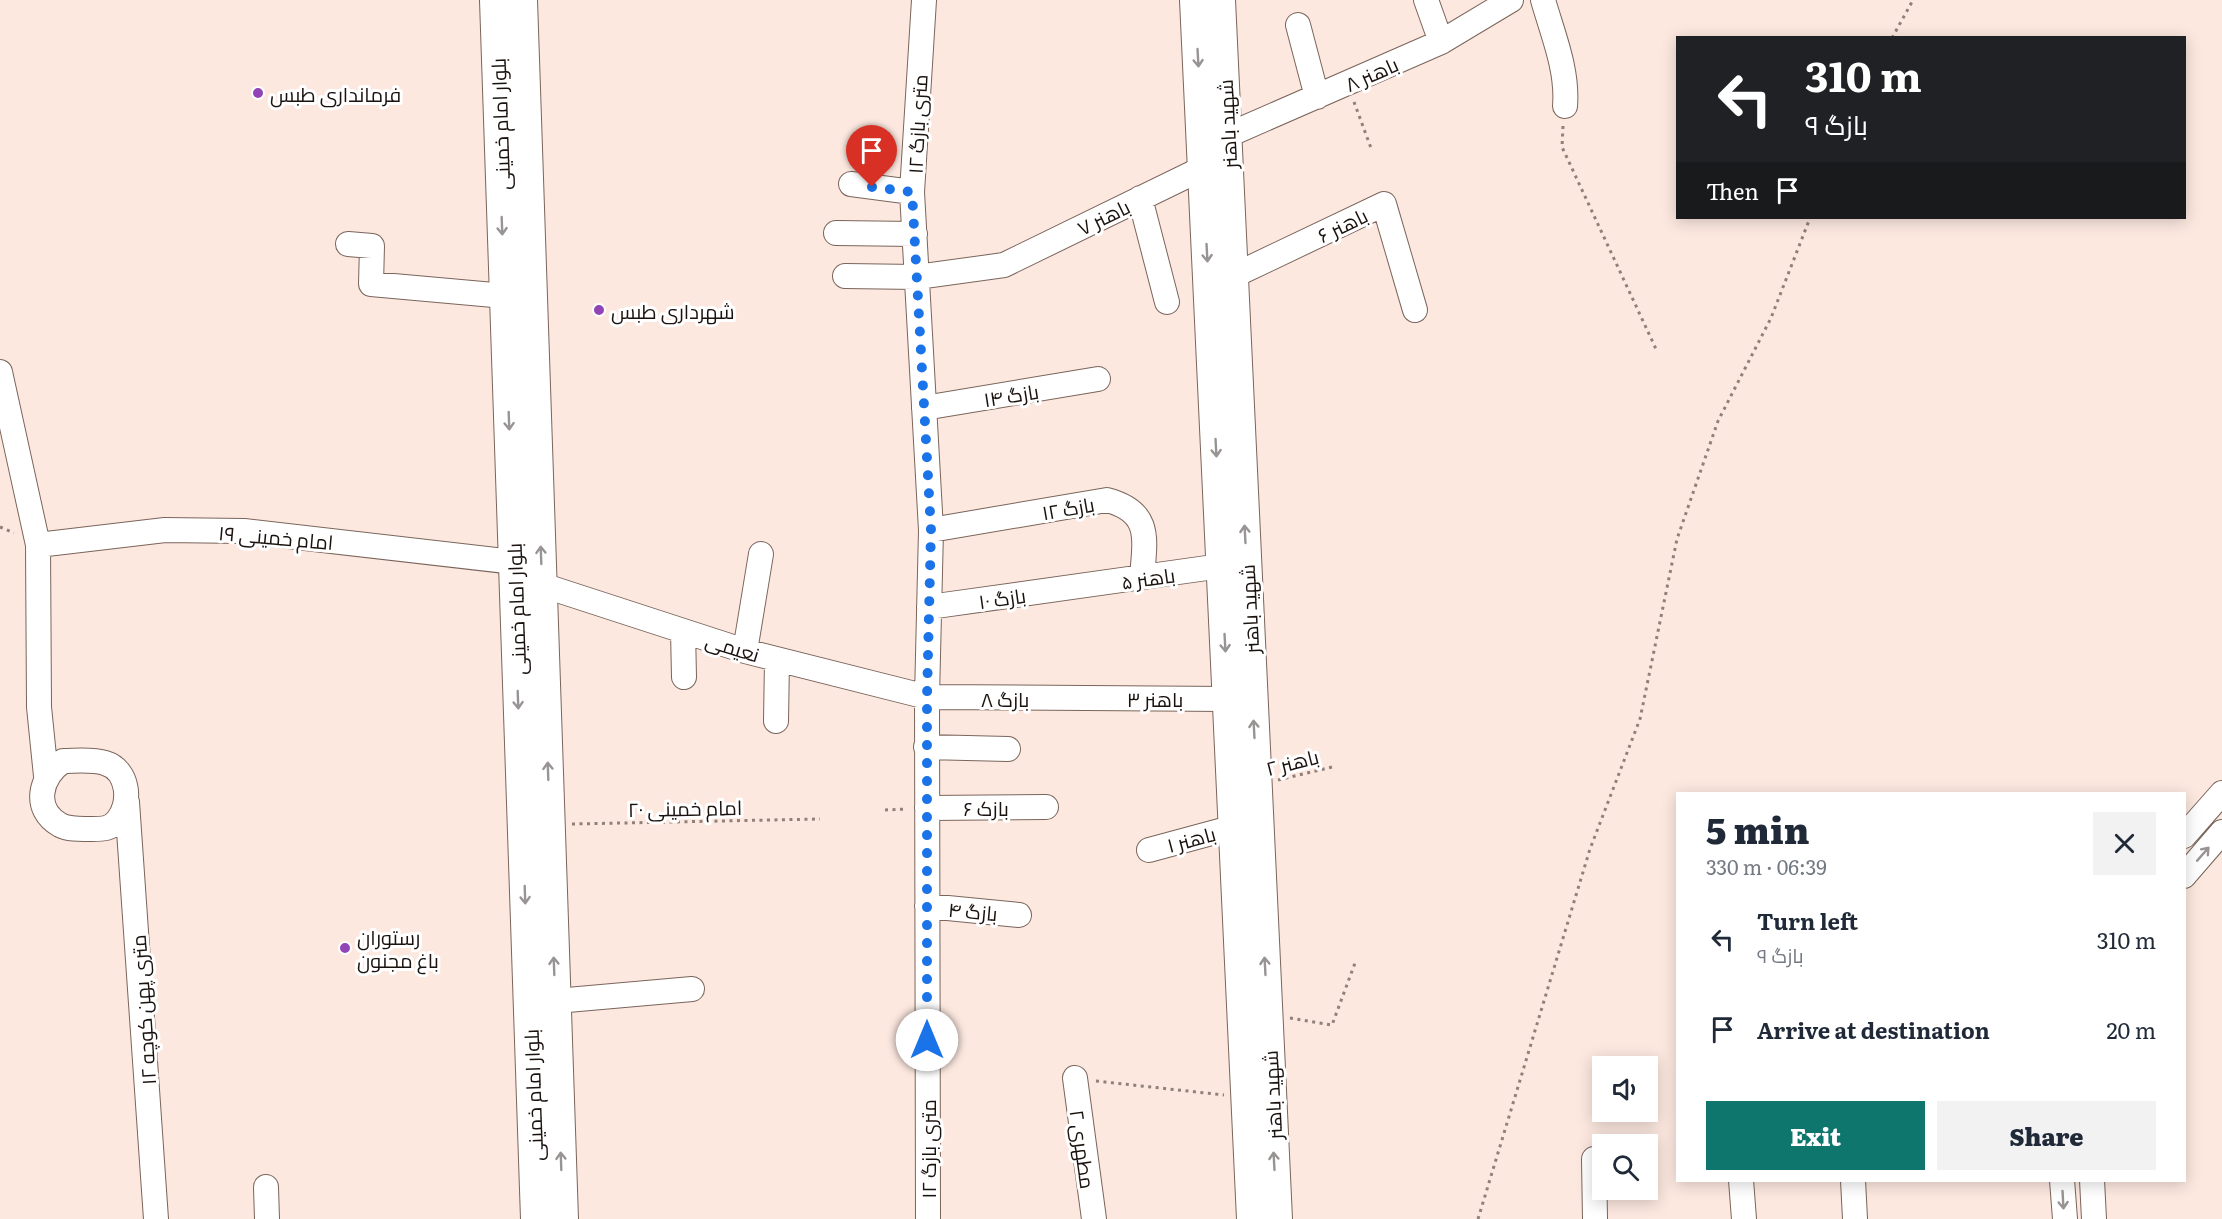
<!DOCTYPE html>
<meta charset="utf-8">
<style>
body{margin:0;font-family:Literata,Cairo,serif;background:#f2f2f3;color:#1f2937;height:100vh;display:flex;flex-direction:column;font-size:22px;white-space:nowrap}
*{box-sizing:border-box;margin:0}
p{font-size:20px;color:#747a83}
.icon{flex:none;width:33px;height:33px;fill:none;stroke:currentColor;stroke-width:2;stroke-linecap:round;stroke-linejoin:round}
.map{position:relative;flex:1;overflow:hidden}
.drawer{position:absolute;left:1676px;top:792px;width:510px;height:390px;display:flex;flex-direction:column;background:#fff;border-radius:0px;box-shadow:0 3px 15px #0003}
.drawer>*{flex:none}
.hud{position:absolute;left:1676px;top:36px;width:510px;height:183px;border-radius:0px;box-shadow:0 3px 15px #0003;background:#202124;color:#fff;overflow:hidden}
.tools{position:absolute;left:1592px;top:1056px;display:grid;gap:12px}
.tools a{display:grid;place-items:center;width:66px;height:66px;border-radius:0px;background:#fff;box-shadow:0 3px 15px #0003;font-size:30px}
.pin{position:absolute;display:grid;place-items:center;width:51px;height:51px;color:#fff;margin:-62px -26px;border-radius:50% 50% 50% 0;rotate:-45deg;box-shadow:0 0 6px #0007}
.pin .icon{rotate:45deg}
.me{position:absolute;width:66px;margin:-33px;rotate:0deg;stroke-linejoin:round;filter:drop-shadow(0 0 4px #0008)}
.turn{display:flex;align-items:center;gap:21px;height:126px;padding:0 30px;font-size:27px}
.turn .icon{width:78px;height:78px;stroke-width:2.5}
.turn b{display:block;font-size:42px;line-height:51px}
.then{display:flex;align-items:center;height:57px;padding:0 30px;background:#0003;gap:12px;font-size:22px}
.round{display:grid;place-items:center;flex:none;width:63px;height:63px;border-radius:0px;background:#f2f2f3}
.headline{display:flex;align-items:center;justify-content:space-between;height:102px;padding:0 30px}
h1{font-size:36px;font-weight:800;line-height:45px}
.button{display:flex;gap:12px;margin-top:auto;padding:12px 30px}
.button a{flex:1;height:69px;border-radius:0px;background:#0f766e;color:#fff;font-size:24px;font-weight:800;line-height:69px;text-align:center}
.button a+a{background:#f2f2f3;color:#1f2937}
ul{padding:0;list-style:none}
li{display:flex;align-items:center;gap:18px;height:90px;padding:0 30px}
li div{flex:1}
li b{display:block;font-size:22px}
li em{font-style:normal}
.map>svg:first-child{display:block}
</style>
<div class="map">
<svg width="2222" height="1219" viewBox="0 0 2222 1219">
<rect width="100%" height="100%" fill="#fce8df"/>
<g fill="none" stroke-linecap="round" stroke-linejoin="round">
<defs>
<path id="minor" d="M924 0 912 192 931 530 927 697 928 1219
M1426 0 1441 42
M1543 0C1553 35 1568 70 1565 106
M1298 25 1317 97
M1226 136 1441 42 1511 0
M851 184 912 192
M1140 198 1167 302
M836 233 915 234
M348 244 372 246 371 284 505 296
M845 276 917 277 1004 265 1203 168
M1233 276 1384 204 1415 310
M0 372 38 545 39 707 46 776
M924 408 1098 379
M931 530 1107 500C1152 512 1145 539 1142 577
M38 545 165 530 244 531 514 562
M542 585 745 651 927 697 1227 699
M929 607 1221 566
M683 631 684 677
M745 651 761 554
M776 721 777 660
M926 747 1008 749
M63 761C76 761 92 759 105 763 129 770 132 804 117 821 110 829 103 829 92 829 82 829 70 830 60 825 32 809 40 777 63 761Z
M127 802 156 1219
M927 808 1046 807
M2184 836 2222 793
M1149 850 1234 827
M2184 876 2222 832
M927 906 1019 915
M556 1001 692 989
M1075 1078 1094 1219
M1594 1159 1595 1219
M1741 1180 1744 1219
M1853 1180 1855 1219
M2062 1180 2065 1219
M2092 1180 2094 1219
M266 1187 267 1219"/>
<path id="major" d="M495 0 536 1219
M522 0 563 1219
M1195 0 1252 1219
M1220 0 1277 1219"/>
</defs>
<use href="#minor" stroke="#7a655b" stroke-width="26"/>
<use href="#major" stroke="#7a655b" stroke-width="32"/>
<path stroke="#8f807a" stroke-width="3" stroke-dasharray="3 4.5" stroke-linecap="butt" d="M1892 38 1913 0
M1354 102 1371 148
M1563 126 1562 147 1656 349
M0 527 14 533
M1278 780 1336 766
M885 810 907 809
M572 824 820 819
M1290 1018 1332 1025 1355 963
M1096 1081 1224 1095
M1478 1219 1590 849 1640 719 1677 539 1718 421 1771 318 1810 218"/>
<use href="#minor" stroke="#fff" stroke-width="24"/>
<use href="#major" stroke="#fff" stroke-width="30"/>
</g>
<defs><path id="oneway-shaft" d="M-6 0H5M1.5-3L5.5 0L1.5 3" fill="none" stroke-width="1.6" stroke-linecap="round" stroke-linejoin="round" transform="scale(1.5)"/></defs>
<g stroke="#989493">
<use href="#oneway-shaft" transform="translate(1198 58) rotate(87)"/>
<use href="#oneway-shaft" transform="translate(502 226) rotate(88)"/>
<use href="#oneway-shaft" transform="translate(1207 253) rotate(87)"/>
<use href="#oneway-shaft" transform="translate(509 421) rotate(88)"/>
<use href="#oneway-shaft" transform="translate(1216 448) rotate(87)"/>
<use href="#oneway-shaft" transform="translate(1245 534) rotate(-93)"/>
<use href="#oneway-shaft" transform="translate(541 555) rotate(-92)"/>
<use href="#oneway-shaft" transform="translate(1225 643) rotate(87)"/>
<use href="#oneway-shaft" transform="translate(518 700) rotate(88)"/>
<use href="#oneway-shaft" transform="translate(1254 729) rotate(-93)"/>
<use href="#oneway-shaft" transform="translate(548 771) rotate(-92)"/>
<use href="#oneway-shaft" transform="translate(2203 854) rotate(-49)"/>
<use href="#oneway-shaft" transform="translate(525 895) rotate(88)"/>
<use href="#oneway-shaft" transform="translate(554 966) rotate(-92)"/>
<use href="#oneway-shaft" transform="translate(1265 966) rotate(-93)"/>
<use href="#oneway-shaft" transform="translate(561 1161) rotate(-92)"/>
<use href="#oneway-shaft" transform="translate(1274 1161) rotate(-93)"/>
<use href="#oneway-shaft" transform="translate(2063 1200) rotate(87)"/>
</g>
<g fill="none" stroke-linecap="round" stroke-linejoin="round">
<path stroke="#1a73e8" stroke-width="10" stroke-dasharray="0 18" d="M872 187 912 192 931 530 927 697V1040"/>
</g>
<g fill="#9044b5" stroke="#fff" stroke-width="2">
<circle cx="258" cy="93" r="6"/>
<circle cx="599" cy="310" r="6"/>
<circle cx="345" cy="948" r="6"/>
</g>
<g text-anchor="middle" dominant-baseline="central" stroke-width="6" stroke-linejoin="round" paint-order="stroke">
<g font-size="20" fill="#1a120e" stroke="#fff">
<text transform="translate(1371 73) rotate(-24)">باهنر ۸</text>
<text transform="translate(499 124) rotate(-92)">بلوار امام خمینی</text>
<text transform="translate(916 124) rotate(-87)">۱۲ متری بازگ</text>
<text transform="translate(1226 124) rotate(-93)">شهید باهنر</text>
<text transform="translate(1103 216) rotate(-26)">باهنر ۷</text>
<text transform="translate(1342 224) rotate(-26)">باهنر ۶</text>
<text transform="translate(1011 394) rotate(-9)">بازگ ۱۴</text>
<text transform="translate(1068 507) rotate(-10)">بازگ ۱۲</text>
<text transform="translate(276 536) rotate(5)">امام خمینی ۱۹</text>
<text transform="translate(1148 577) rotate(-8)">باهنر ۵</text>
<text transform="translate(1002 597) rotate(-8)">بازگ ۱۰</text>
<text transform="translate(515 609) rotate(-92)">بلوار امام خمینی</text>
<text transform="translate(1248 609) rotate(-93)">شهید باهنر</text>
<text transform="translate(733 646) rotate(17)">نعیمی</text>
<text x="1005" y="698">بازگ ۸</text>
<text x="1155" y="698">باهنر ۳</text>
<text transform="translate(1292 761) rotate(-14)">باهنر ۲</text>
<text transform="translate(685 807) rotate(-1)">امام خمینی ۲۰</text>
<text x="986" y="807">بازک ۶</text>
<text transform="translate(1191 838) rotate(-15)">باهنر ۱</text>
<text transform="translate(973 910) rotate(5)">بازگ ۴</text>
<text transform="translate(142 1010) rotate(-94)">۱۲ متری پهن کوچه</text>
<text transform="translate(532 1095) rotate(-92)">بلوار امام خمینی</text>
<text transform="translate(1271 1095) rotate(-93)">شهید باهنر</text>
<text transform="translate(927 1149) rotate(-90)">۱۲ متری بازگ</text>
<text transform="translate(1084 1149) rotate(82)">مطهری ۲</text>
</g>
<g font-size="20" fill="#1a120e" stroke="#fff" text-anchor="start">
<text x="270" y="93">فرمانداری طبس</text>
<text x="611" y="310">شهرداری طبس</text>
<text x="357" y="936">رستوران<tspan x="357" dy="23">باغ مجنون</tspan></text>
</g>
</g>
</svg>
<div class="tools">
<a><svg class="icon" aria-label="sound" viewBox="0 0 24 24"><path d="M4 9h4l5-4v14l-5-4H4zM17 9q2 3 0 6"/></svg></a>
<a><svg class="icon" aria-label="search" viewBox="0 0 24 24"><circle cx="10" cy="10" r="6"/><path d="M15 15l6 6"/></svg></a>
</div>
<div class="pin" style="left:872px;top:187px;background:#d93025"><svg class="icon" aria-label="arrive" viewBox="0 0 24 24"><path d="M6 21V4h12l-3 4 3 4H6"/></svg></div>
<svg class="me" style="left:927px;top:1040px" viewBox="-20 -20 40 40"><circle r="19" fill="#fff"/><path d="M0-13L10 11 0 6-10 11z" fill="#1a73e8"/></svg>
<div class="hud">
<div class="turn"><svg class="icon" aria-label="left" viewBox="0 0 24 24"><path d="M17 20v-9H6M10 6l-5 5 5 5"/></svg><div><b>310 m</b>بازگ ۹</div></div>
<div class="then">Then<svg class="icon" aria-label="arrive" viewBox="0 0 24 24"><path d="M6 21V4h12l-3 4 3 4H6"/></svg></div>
</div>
<section class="drawer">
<div class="headline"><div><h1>5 min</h1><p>330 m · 06:39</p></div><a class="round"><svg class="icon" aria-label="close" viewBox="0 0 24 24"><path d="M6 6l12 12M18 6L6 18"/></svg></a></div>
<ul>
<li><svg class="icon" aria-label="left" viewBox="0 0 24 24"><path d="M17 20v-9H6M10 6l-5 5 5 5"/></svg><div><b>Turn left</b><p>بازگ ۹</p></div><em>310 m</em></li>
<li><svg class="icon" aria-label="arrive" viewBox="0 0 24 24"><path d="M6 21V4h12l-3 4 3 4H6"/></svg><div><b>Arrive at destination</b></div><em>20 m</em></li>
</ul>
<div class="button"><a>Exit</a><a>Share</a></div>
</section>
</div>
